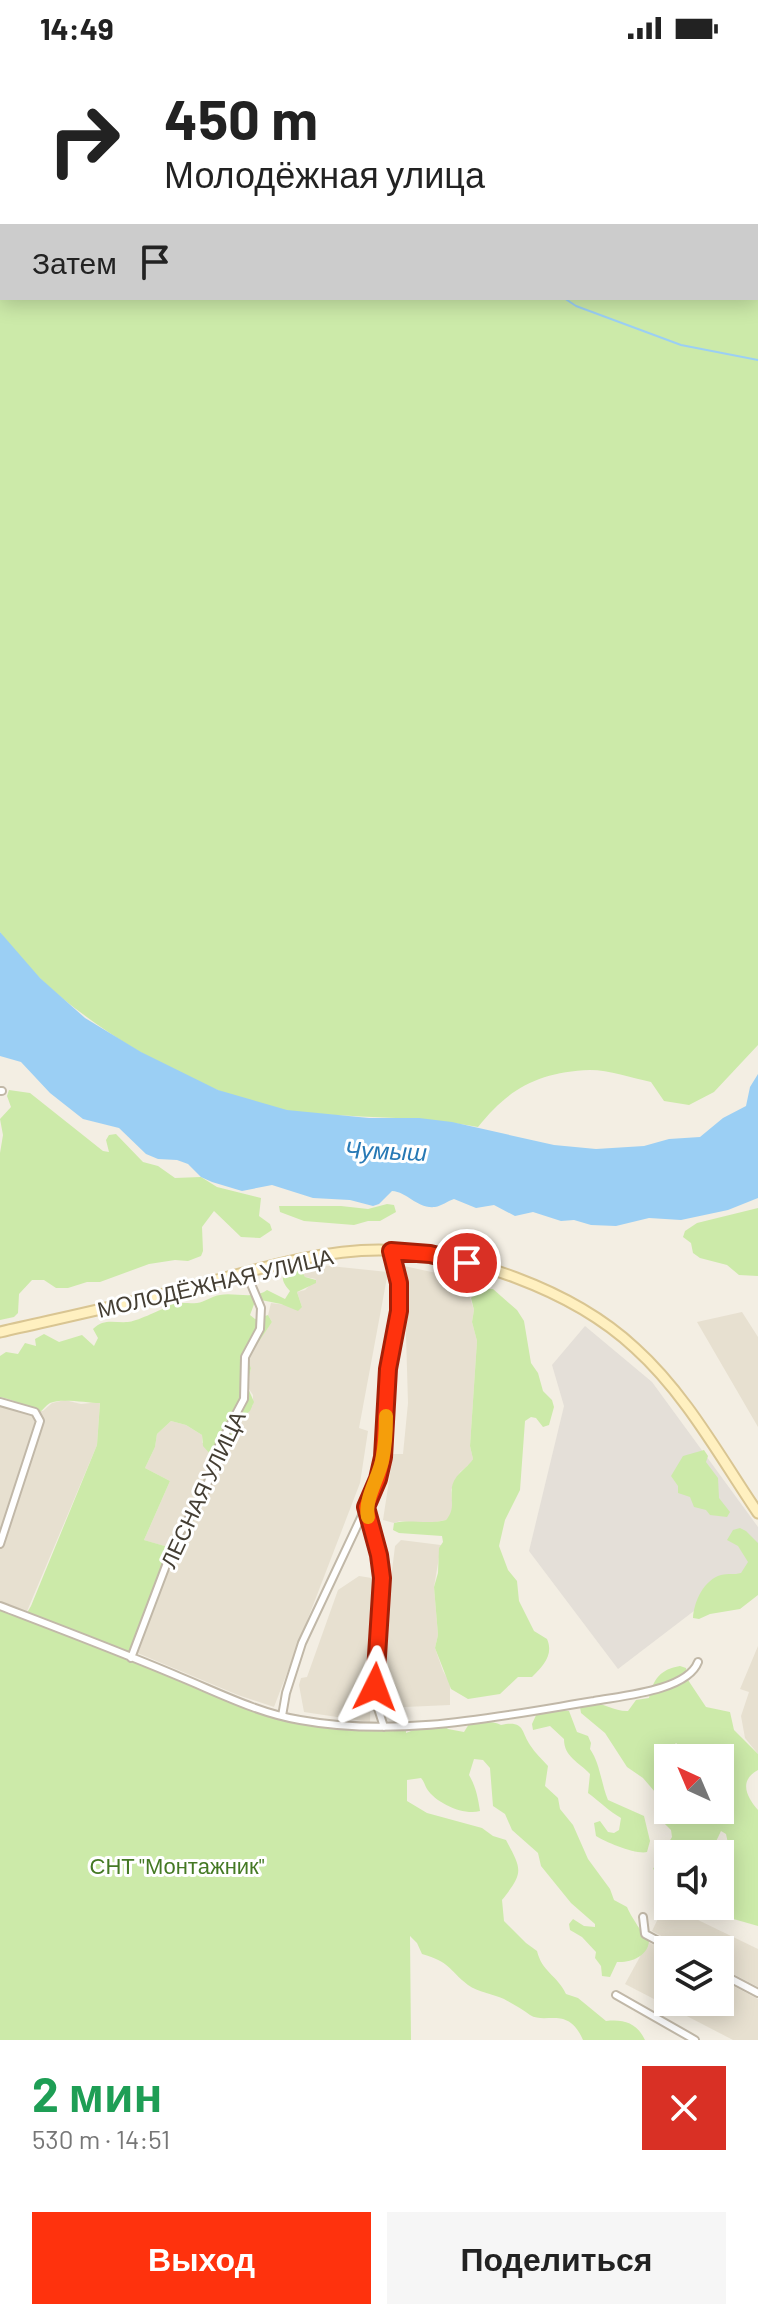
<!DOCTYPE html>
<html lang="ru">
<meta charset="utf-8">
<style>
body{margin:0;font-family:Barlow,sans-serif;background:#f6f6f6;color:#222;height:100vh;display:flex;flex-direction:column;font-size:30px;white-space:nowrap}
*{box-sizing:border-box;margin:0}
p{font-size:26px;color:#767676}
.icon{flex:none;width:44px;height:44px;fill:none;stroke:currentColor;stroke-width:2;stroke-linecap:round;stroke-linejoin:round}
.map{position:relative;height:1984px;overflow:hidden}
.details{display:flex;flex-direction:column;background:#fff;flex:1}
.details>*{flex:none}
.top-card{position:absolute;left:0px;top:0px;width:758px;height:244px;box-shadow:0 4px 20px #0003;background:#fff;color:#222;overflow:hidden}
.needle{width:52px;rotate:316deg}
.buttons{position:absolute;left:654px;top:1688px;display:grid;gap:16px}
.buttons a{display:grid;place-items:center;width:80px;height:80px;border-radius:0px;background:#fff;box-shadow:0 4px 20px #0003;font-size:40px}
.pin{position:absolute;display:grid;place-items:center;width:68px;height:68px;color:#fff;margin:-34px;border:4px solid #fff;border-radius:50%;box-shadow:0 2px 8px #0007}
.me{position:absolute;width:88px;margin:-44px;rotate:3deg;stroke-linejoin:round;filter:drop-shadow(0 0 6px #0008)}
.turn{display:flex;align-items:center;gap:28px;height:168px;padding:0 32px;font-size:36px}
.turn .icon{width:104px;height:104px;stroke-width:2.5}
.turn b{display:block;font-size:56px;line-height:68px}
.then{display:flex;align-items:center;height:76px;padding:0 32px;background:#0003;gap:16px;font-size:30px}
.round{display:grid;place-items:center;flex:none;width:84px;height:84px;border-radius:0px;background:#f6f6f6}
.head{display:flex;align-items:center;justify-content:space-between;height:136px;padding:0 32px}
h1{font-size:48px;font-weight:700;line-height:60px;color:#1e9e55}
.action{display:flex;gap:16px;margin-top:auto;padding:16px 32px}
.action a{flex:1;height:92px;border-radius:0px;background:#ff320d;color:#fff;font-size:32px;font-weight:700;line-height:92px;text-align:center}
.action a+a{background:#f6f6f6;color:#222}
.status{display:flex;justify-content:space-between;align-items:center;height:56px;padding:0 40px;background:#fff;direction:ltr}
.status svg{height:22px;fill:currentColor}
.map>svg:first-child{display:block}
</style>
<div class="status"><b>14:49</b><svg viewBox="0 0 49 12"><path d="M0 12V9h3v3zM5 12V6h3v6zM10 12V3h3v9zM15 12V0h3v12zM26 1h20v11H26zM47 4h2v5h-2z"/></svg></div>
<div class="map">
<svg width="758" height="1984" viewBox="0 0 758 1984">
<rect width="100%" height="100%" fill="#f3eee3"/>
<path fill="#e7e0d0" d="M320 1209 388 1216 359 1372 368 1375 360 1427 274 1651 238 1639 135 1596 174 1493 144 1484 170 1425 145 1412 155 1391 157 1378 171 1365 186 1369 202 1379V1387L237 1372 239 1363 253 1349V1339L247 1330 251 1312 246 1303 272 1266 268 1259 271 1247 302 1251 297 1236 305 1234 316 1223 305 1221 299 1210Z
M404 1210 464 1223 474 1254 472 1266 477 1285 470 1390 473 1403 470 1408 460 1416 451 1434 453 1454 451 1459 446 1464 426 1468 400 1465 394 1467 383 1464 393 1398H403L408 1347Z
M742 1256 758 1281V1371L697 1266Z
M0 1341 16 1344 23 1351 43 1355 52 1347 65 1344 81 1348 100 1346 97 1389 25 1560 0 1550Z
M401 1484 441 1489 434 1531 438 1579 435 1592 443 1615 450 1627V1649L383 1652 382 1598 395 1490Z
M359 1520 378 1523 373 1575 370 1666 304 1656 299 1629 301 1622 307 1621 338 1534Z
M758 1590V1698L745 1682 741 1660 749 1636 740 1633Z
M665 1848 758 1893V1931L720 1911V1894H688L652 1875Z
M648 1886 668 1896V1946H720V1923L758 1943V1984H733L625 1928Z"/>
<path fill="#e4dfd8" d="M585 1270 652 1326 758 1471V1506L618 1613 529 1495 564 1350 552 1309Z"/>
<path fill="#cceaa9" fill-rule="evenodd" d="M0 0H758V989L714 1036 689 1049 664 1045 651 1026C632 1022 609 1014 590 1014 539 1016 509 1032 478 1071 416 1059 353 1063 290 1055 199 1042 51 954 0 876ZM2 2H756V242H2Z
M9 1034 30 1037 103 1095 109 1096 106 1084 109 1079 116 1078 143 1106 158 1110 175 1122 201 1121 217 1131 261 1142 259 1160 270 1168 272 1174 260 1182 241 1181 214 1155 202 1171 203 1195 201 1200 188 1205 175 1204 149 1208 100 1226H87L68 1232H56L44 1224H32L19 1238 18 1257 14 1261 0 1264V1097L3 1079 0 1063 11 1051 7 1040Z
M387 1148 394 1149 396 1156 380 1165H368L354 1169 304 1165 280 1156 279 1150H341L368 1153Z
M758 1152V1220L739 1219 727 1209 700 1202 693 1197 691 1187 683 1181 685 1175 697 1167Z
M293 1208 299 1210 305 1221 316 1224V1227L297 1236 302 1251 298 1255 281 1248 256 1243 250 1259 255 1263 268 1259 272 1266 247 1303 251 1312 247 1330 254 1346 250 1355 239 1363 233 1378 211 1399 203 1390 202 1379 186 1369 171 1365 157 1378 155 1391 145 1412 170 1425 144 1484 175 1493 132 1602 222 1640 297 1664 406 1672V1677L421 1671 443 1669 448 1673 464 1676 469 1668C477 1665 494 1665 501 1669 525 1664 521 1676 530 1689 535 1697 542 1703 548 1710L545 1730 558 1742 560 1753 573 1769 588 1803 610 1833 614 1844 627 1851C629 1857 645 1882 649 1885 648 1900 631 1907 617 1906L610 1921 602 1920 601 1910 595 1902 596 1896 582 1881 570 1874 569 1868 573 1863 584 1870 595 1871V1868L571 1847 541 1810 538 1797 512 1774 505 1758 493 1750 490 1712 483 1704 474 1703 469 1719C476 1731 478 1742 480 1755 464 1760 436 1747 427 1733 425 1730 424 1725 421 1722L407 1724V1745L427 1757 482 1772 493 1780 506 1784C522 1814 524 1816 502 1844L504 1865 526 1887 537 1895C542 1916 557 1919 566 1938L578 1942 606 1965C624 1963 637 1967 645 1984H583C568 1949 546 1969 530 1959 522 1953 513 1948 504 1943 493 1938 478 1936 468 1929 448 1913 450 1906 422 1898L417 1887 410 1880 411 1984H0V1550L25 1560 31 1550 97 1389 100 1347C86 1347 62 1342 50 1347 46 1349 43 1354 40 1356 26 1350 15 1344 0 1341V1300L6 1296 18 1298 25 1287 36 1290 35 1283 44 1278 59 1286 82 1279 94 1290 98 1282 93 1273C104 1262 114 1267 128 1266 135 1266 160 1254 167 1251 176 1245 186 1248 197 1247 205 1246 212 1240 220 1239 234 1236 254 1244 267 1234L285 1243 290 1235C281 1225 281 1221 287 1210Z
M480 1233H493L517 1254 524 1265 531 1307 538 1317 543 1335 552 1344 554 1351 549 1369 543 1371 536 1362 531 1361 525 1365 520 1434 505 1464 499 1490 508 1514 517 1525 519 1545 534 1575 547 1583C554 1599 543 1610 532 1621H518L500 1638 468 1643 451 1633 435 1592 438 1579 434 1531 438 1517 439 1492 443 1486 442 1480 399 1477 393 1474 394 1467C410 1463 427 1469 446 1464 456 1452 450 1444 452 1431 455 1417 467 1413 473 1403L470 1390 477 1285 472 1266 474 1254 471 1242Z
M704 1394 708 1400 706 1406 718 1422 719 1442 730 1456 727 1461 710 1459 706 1454 694 1451 690 1441 678 1437V1430L671 1420 683 1400Z
M740 1472 746 1475 758 1487V1539L740 1553 710 1558 699 1563 693 1562C694 1545 704 1524 721 1519 728 1517 734 1519 741 1517L748 1506 738 1490 727 1484 733 1474Z
M680 1610 686 1612 688 1624 706 1651 730 1656 734 1674 758 1698V1714C738 1725 747 1741 758 1754V1870L730 1862 728 1856 719 1850 720 1823 731 1801 726 1778 721 1775 710 1798H668V1822L653 1813 672 1781 671 1774 662 1765V1759L677 1754H720V1702H694L676 1687 663 1701 664 1726 655 1736 643 1722 627 1711 605 1677 581 1657 580 1651C595 1639 611 1656 628 1655L636 1644 649 1642C653 1623 661 1613 680 1610Z
M549 1653 569 1655 577 1676 588 1680 591 1687 590 1693C600 1707 601 1727 608 1744L644 1760 650 1785 647 1796C637 1799 605 1786 596 1780L594 1767 600 1765 608 1776 614 1777 619 1774 621 1762C609 1755 600 1746 588 1737L590 1718C579 1706 564 1701 564 1683L550 1670 533 1674 532 1668 537 1657Z"/>
<path fill="#9bcff4" d="M0 876 40 922 85 962 141 996 218 1034 287 1054 369 1062H419L452 1066 554 1089 596 1093 644 1090 669 1083 700 1081 723 1062 746 1050 750 1031 758 1018V1142L728 1154 681 1164 649 1162 616 1170 591 1169 574 1164 561 1165 533 1156 515 1160 494 1149 476 1152 454 1143C447 1145 442 1150 435 1151 417 1153 408 1136 392 1135L379 1148 373 1150 350 1144 313 1142 272 1129 242 1135 212 1126 201 1121 188 1108 177 1104 158 1103 146 1098 119 1072 83 1063 50 1037 21 1006 0 1000Z"/>
<g fill="none" stroke-linecap="round" stroke-linejoin="round">
<path stroke="#9bcff4" stroke-width="2" d="M291 0 292 2
M564 242 576 250 681 289 758 304"/>
<defs>
<path id="street" d="M0 1035H2
M0 1346 35 1356 40 1365 0 1488
M366 1451 379 1499 382 1522 375 1631V1643L384 1671
M0 1550C60 1573 121 1596 180 1621 219 1637 258 1657 300 1664 398 1682 496 1661 594 1645 620 1640 687 1635 698 1606
M131 1602 176 1483 205 1436 219 1390 244 1343 245 1301 260 1273 261 1252 246 1216
M282 1660 286 1637 302 1587 366 1451 378 1423 383 1401 388 1313 399 1255V1227L391 1195
M643 1861 645 1878 675 1894
M720 1917 758 1937
M616 1939 695 1984"/>
<path id="secondary" d="M0 1276C61 1262 123 1249 183 1233 246 1217 314 1194 379 1194 464 1195 573 1234 635 1292 686 1338 720 1401 758 1457"/>
</defs>
<use href="#street" stroke="#c1b8a8" stroke-width="10"/>
<use href="#secondary" stroke="#d9c592" stroke-width="13"/>
<use href="#street" stroke="#fff" stroke-width="6"/>
<use href="#secondary" stroke="#fff0c0" stroke-width="9"/>
</g>
<g fill="none" stroke-linecap="round" stroke-linejoin="round">
<defs>
<path id="route" d="M375 1631 382 1522 379 1499 366 1451 378 1423 383 1401 388 1313 399 1255V1227L391 1195 430 1198 467 1207"/>
</defs>
<use href="#route" stroke="#a62008" stroke-width="20"/>
<use href="#route" stroke="#ff320d" stroke-width="14"/>
<path stroke="#f59e0b" stroke-width="14" d="M368 1461C364 1444 378 1423 382 1405 385 1391 386 1375 386 1360"/>
</g>
<g text-anchor="middle" dominant-baseline="central" stroke-width="6" stroke-linejoin="round" paint-order="stroke">
<g font-size="22" fill="#443e33" stroke="#fff">
<text transform="translate(215 1226) rotate(-13)">МОЛОДЁЖНАЯ УЛИЦА</text>
<text transform="translate(202 1433) rotate(-65)">ЛЕСНАЯ УЛИЦА</text>
</g>
<g font-size="22" fill="#447924" stroke="#fff">
<text x="177" y="1809">СНТ "Монтажник"</text>
</g>
<g font-size="24" font-style="italic" fill="#2779b5" stroke="#fff">
<text transform="translate(386 1094) rotate(2)">Чумыш</text>
</g>
</g>
</svg>
<div class="buttons">
<a><svg class="needle" viewBox="-14 -14 28 28"><path d="M0-13l5 13h-10z" fill="#e53935"/><path d="M0 13l5-13h-10z" fill="#767676"/></svg></a>
<a><svg class="icon" aria-label="sound" viewBox="0 0 24 24"><path d="M4 9h4l5-4v14l-5-4H4zM17 9q2 3 0 6"/></svg></a>
<a><svg class="icon" aria-label="layers" viewBox="0 0 24 24"><path d="M12 4l9 5-9 5-9-5zM3 14l9 5 9-5"/></svg></a>
</div>
<div class="pin" style="left:467px;top:1207px;background:#d93025"><svg class="icon" aria-label="arrive" viewBox="0 0 24 24"><path d="M6 21V4h12l-3 4 3 4H6"/></svg></div>
<svg class="me" style="left:375px;top:1631px" viewBox="-20 -20 40 40"><path d="M0-17L14 15 0 8-14 15z" fill="#ff320d" stroke="#fff" stroke-width="4"/></svg>
<div class="top-card">
<div class="turn"><svg class="icon" aria-label="right" viewBox="0 0 24 24"><path d="M7 20v-9h11M14 6l5 5-5 5"/></svg><div><b>450 m</b>Молодёжная улица</div></div>
<div class="then">Затем<svg class="icon" aria-label="arrive" viewBox="0 0 24 24"><path d="M6 21V4h12l-3 4 3 4H6"/></svg></div>
</div>
</div>
<section class="details">
<div class="head"><div><h1>2 мин</h1><p>530 m · 14:51</p></div><a class="round" style="background:#d93025;color:#fff"><svg class="icon" aria-label="close" viewBox="0 0 24 24"><path d="M6 6l12 12M18 6L6 18"/></svg></a></div>
<div class="action"><a>Выход</a><a>Поделиться</a></div>
</section>
